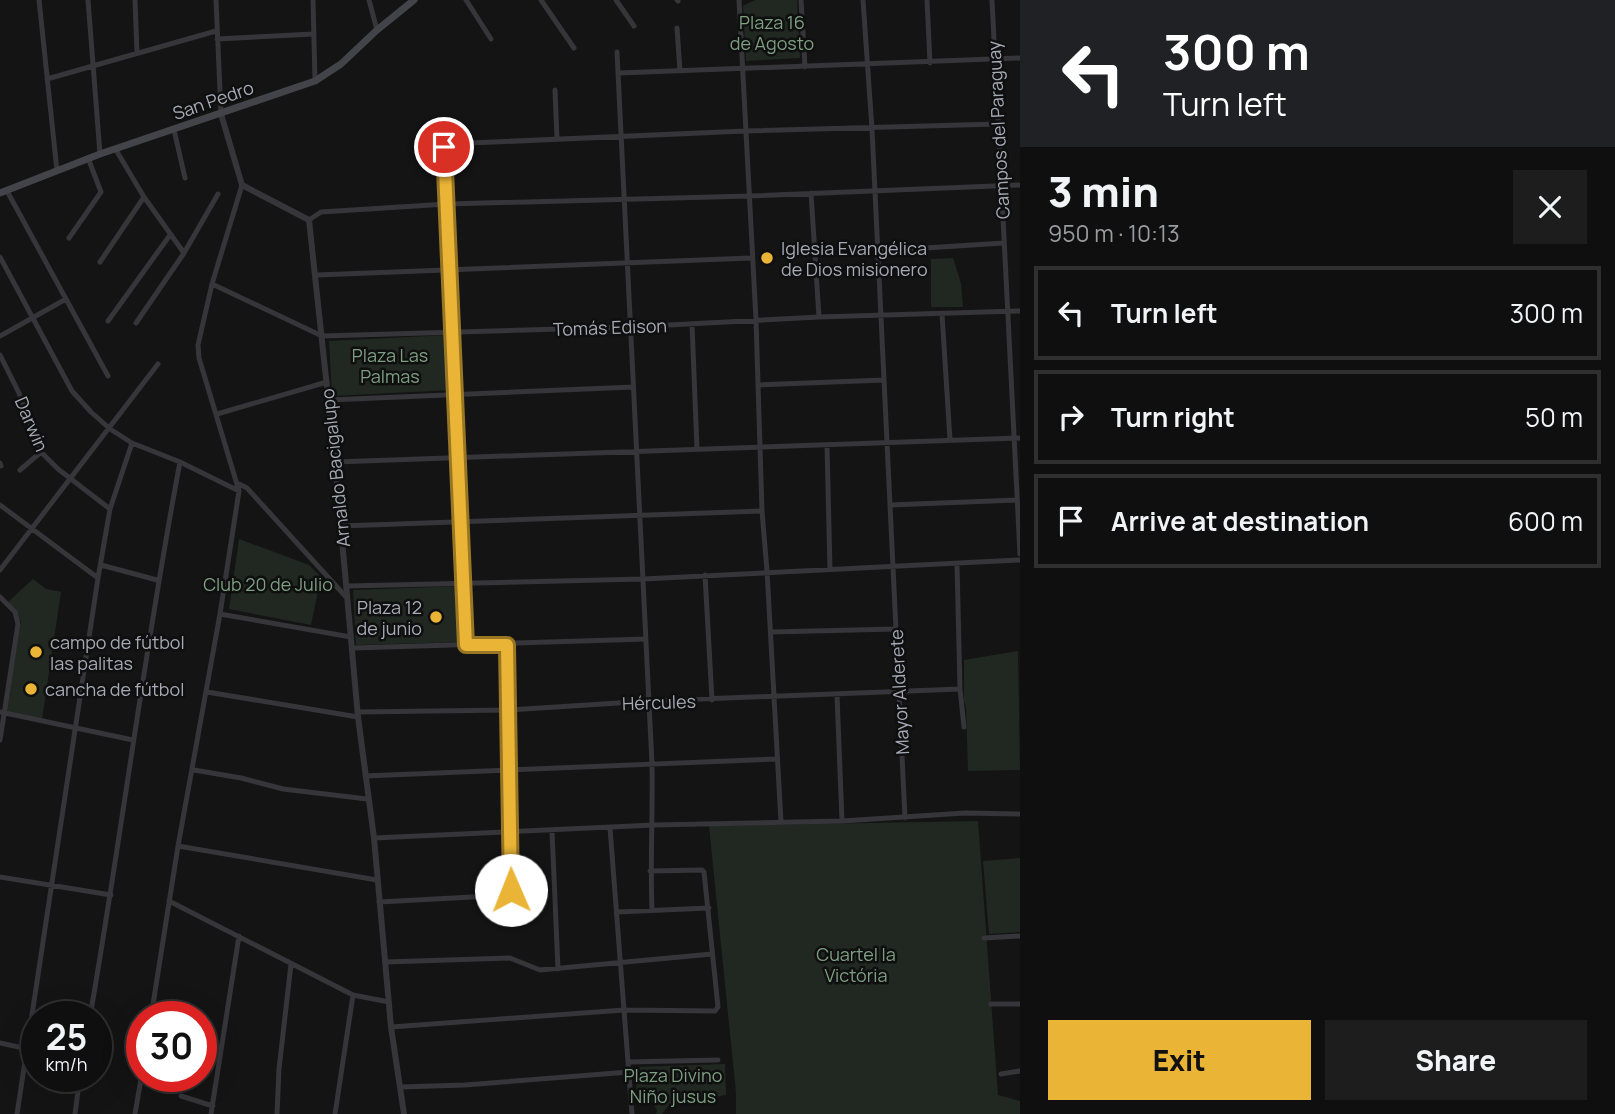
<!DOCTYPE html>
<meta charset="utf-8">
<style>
body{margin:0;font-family:Manrope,sans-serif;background:#1d1d1e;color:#f1f3f6;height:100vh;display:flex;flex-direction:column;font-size:26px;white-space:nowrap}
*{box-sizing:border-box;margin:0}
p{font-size:23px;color:#9b9c9f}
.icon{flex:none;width:38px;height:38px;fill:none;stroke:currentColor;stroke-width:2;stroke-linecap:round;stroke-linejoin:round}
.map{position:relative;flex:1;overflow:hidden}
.details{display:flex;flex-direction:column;background:#0f0f10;width:595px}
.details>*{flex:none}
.guide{background:#202124;color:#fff;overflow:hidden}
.speed{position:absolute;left:21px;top:1001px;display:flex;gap:14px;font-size:35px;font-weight:700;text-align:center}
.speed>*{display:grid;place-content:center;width:91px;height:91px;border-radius:50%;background:#0f0f10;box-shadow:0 7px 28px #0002,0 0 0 2px #2f2f30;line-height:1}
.speed small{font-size:18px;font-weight:400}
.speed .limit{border:10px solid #d22;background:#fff;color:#111}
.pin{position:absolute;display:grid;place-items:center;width:60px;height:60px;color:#fff;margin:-30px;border:4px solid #fff;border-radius:50%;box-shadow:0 2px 7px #0007}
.me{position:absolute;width:77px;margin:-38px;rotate:359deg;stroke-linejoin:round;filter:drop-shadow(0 0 5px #0008)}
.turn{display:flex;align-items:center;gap:24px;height:147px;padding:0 28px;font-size:32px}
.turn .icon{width:91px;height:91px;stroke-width:2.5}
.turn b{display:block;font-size:49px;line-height:60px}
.round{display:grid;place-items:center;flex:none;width:74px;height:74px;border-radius:0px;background:#1d1d1e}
.headline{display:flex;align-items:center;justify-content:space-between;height:119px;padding:0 28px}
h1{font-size:42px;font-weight:800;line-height:52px}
.primary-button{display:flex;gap:14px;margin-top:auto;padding:14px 28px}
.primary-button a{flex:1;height:80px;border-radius:0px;background:#eab537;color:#111;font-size:28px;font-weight:800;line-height:80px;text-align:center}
.primary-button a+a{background:#1d1d1e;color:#f1f3f6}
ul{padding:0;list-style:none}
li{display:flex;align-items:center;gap:21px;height:94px;margin:0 14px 10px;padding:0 14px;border:4px solid #2f2f30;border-radius:0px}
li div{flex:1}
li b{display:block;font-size:26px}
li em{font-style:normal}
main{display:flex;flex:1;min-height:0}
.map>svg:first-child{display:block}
</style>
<main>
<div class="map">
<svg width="1020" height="1114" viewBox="0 0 1020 1114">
<rect width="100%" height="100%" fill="#141415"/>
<path fill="#202821" d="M755 0H797L800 58 746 61 743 6Z
M953 258 961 283 963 307H931V259Z
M449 335 452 390 332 396 329 341Z
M239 539 309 565 321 577 311 625 229 609Z
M33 579 46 589 61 592 42 719 6 712 21 622 8 602Z
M462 586 463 642 356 645 353 590Z
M1018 651 1020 770 968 771 966 708 964 700V660Z
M978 821 998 1095 1020 1101V1114H736V1093L709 826Z
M1020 858V932L989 934 983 861Z
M725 1064 726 1095 668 1106 662 1114H656L657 1110 652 1102 644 1100 645 1095 637 1094 635 1067Z"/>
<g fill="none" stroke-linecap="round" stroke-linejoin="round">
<path stroke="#35353a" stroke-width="5" d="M39 0 57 171
M88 0 100 154
M135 0 137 53
M216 0 221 114
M313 0 315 81
M369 0 377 30
M466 0 491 39
M541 0 574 48
M616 0 634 26
M677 0 678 1
M739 0 756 320 762 511 767 571 781 822
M801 0 805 67
M863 0 872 129 905 818
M927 0 930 63
M992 0 1020 554
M677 28 680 71
M217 39 314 34
M617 52 652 764C653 813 650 861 652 910
M618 73 1020 58
M47 79 216 31
M555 90 557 139
M174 130 185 178
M116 150 144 197 184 253
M7 191 108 376
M811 193 819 317
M309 220 321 212 447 204 749 196 1020 185
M69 238 101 192 88 158
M878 251 1004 243
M0 257 72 391 91 412 110 429 132 443 180 462 239 491
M100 262 144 197
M317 275 751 258
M212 284 322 336 631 327 819 317 1020 311
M942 314 950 440
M108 321 170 235
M136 323 184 253 218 194
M692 324 697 449
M0 336 66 299
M0 355 19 393 41 452 58 469 110 509
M758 385 884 380
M329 400 633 387
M217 414 327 382
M827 445 830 569
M335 462 1020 438
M0 463 1 466
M20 470 41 452
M239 484 247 488 347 598
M0 505 98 578
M890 505 1017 500
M341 526 762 511
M957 564 960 689 964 727
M101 565 157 580
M0 570 158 364
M705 575 712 700
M347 586 643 579 1020 560
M0 597 15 612 18 624 0 740
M220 614 351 637
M771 632 896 629
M466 645 444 147 448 144 745 131 998 124
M353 648 646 639
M207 692 358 717
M837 695 842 821
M0 712 133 740
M357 712 509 710 649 701 960 689
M194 770 241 778 283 789 367 799
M365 776 777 759
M610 828 632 1114
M552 831 558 969
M374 838 654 825 842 821 965 813 1020 814
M178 846 377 880
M0 877 111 895
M169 901 353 995 389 1002
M379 902 509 895 511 890 507 645
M617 912 709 908
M984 938 1020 936
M385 962 510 958 540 970 712 954
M991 1004H1020
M90 1017C122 832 145 646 180 462
M151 1017 178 846 220 614 239 491 199 358 198 345 212 284 242 185
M391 1027 624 1010 715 1011 718 1007 704 872 702 870 650 871
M0 1043 37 1051
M628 1062 718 1060
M1001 1074 1020 1071
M400 1087 465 1085 629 1072
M181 1096 213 1106
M17 1114 98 578 110 509 132 443
M75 1114 80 1076
M135 1114 142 1073
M211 1114 239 936
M277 1114 279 1069 291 964
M335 1114 353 995"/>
<path stroke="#35353a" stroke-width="6" d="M221 114 242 185 309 220 335 462 358 717 374 838 391 1027 404 1114"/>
<path stroke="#43444a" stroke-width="7" d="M0 193 100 154 315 81 341 64 377 30 414 0"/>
</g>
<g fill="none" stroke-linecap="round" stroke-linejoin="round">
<defs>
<path id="route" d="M444 147 466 645H507L511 890"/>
</defs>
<use href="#route" stroke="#987624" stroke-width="18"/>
<use href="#route" stroke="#eab537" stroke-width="12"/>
</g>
<g fill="#eab537" stroke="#0f0f10" stroke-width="2.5">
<circle cx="767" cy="258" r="7"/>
<circle cx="436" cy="617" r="7"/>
<circle cx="36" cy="652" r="7"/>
<circle cx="31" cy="689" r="7"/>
</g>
<g text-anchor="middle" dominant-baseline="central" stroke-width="5" stroke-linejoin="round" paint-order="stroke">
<g font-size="18" fill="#7e9f81" stroke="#0f0f10">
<text x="772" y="22">Plaza 16<tspan x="772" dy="21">de Agosto</tspan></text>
<text x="390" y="355">Plaza Las<tspan x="390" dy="21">Palmas</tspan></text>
<text x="268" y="584">Club 20 de Julio</text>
<text x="856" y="954">Cuartel la<tspan x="856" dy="21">Victória</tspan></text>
<text x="673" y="1075">Plaza Divino<tspan x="673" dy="21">Niño jusus</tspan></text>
</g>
<g font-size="18" fill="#a6aab5" stroke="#0f0f10">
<text transform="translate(213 100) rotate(-19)">San Pedro</text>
<text transform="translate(998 130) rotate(-93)">Campos del Paraguay</text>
<text transform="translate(610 327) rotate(-2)">Tomás Edison</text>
<text transform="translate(32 424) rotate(67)">Darwin</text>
<text transform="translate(335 468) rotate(-96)">Arnaldo Bacigalupo</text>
<text transform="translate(899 692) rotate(-93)">Mayor Alderete</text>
<text transform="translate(659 702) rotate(-2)">Hércules</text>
</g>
<g font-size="18" fill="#a6aab5" stroke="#0f0f10" text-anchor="start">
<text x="781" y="248">Iglesia Evangélica<tspan x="781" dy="21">de Dios misionero</tspan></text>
<text x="422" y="607" text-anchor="end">Plaza 12<tspan x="422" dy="21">de junio</tspan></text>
<text x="50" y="642">campo de fútbol<tspan x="50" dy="21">las palitas</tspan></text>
<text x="45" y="689">cancha de fútbol</text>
</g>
</g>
</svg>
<div class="speed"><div>25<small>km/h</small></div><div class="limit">30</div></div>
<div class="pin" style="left:444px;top:147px;background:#d93025"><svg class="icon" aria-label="arrive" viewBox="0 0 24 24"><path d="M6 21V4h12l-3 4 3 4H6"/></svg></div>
<svg class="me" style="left:511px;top:890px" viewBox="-20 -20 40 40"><circle r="19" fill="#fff"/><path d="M0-13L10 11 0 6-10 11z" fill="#eab537"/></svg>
</div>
<section class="details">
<div class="guide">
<div class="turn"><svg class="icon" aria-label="left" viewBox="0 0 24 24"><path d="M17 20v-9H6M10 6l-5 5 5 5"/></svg><div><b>300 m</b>Turn left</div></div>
</div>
<div class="headline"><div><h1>3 min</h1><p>950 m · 10:13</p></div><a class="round"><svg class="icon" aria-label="close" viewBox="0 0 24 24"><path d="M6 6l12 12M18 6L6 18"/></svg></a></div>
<ul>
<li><svg class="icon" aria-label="left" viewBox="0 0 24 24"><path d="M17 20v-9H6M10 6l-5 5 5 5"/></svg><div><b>Turn left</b></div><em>300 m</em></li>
<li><svg class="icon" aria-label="right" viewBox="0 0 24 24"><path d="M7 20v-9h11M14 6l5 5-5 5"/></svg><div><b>Turn right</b></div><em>50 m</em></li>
<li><svg class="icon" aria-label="arrive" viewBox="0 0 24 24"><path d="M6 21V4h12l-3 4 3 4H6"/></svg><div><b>Arrive at destination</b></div><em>600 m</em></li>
</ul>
<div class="primary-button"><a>Exit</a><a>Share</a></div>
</section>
</main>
